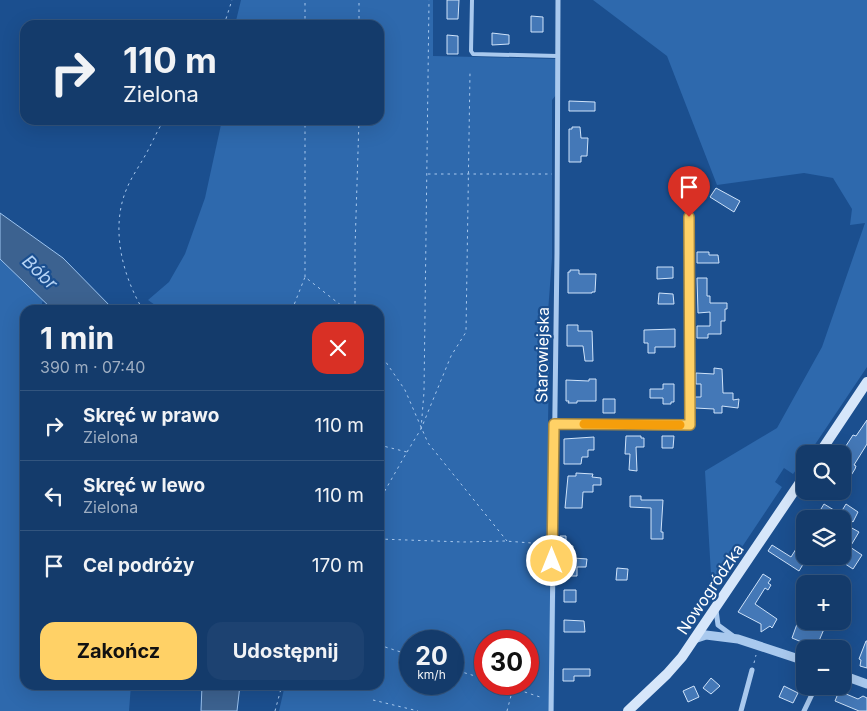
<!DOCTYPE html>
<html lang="pl">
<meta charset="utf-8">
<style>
body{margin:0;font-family:Inter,sans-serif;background:#1d4271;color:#f1f3f6;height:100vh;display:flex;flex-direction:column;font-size:19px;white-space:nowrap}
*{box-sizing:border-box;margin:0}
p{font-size:16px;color:#9dadc1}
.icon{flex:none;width:28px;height:28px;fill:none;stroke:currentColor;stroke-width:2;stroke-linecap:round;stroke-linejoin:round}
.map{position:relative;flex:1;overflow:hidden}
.drawer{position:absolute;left:20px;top:305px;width:364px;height:385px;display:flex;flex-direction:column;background:#143b6b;border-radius:15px;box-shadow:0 5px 20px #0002,0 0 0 1px #33557e}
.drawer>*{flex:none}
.hud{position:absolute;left:20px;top:20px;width:364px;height:105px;border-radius:15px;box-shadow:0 5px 20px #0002,0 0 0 1px #33557e;background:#143b6b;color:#f1f3f6;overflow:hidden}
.fabs{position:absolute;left:796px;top:445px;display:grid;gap:10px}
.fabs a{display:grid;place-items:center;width:55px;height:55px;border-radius:10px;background:#143b6b;box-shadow:0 5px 20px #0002,0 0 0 1px #33557e;font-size:25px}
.speed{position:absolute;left:399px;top:630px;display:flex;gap:10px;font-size:25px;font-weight:700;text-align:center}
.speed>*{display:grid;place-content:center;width:65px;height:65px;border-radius:50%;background:#143b6b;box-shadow:0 5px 20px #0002,0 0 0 1px #33557e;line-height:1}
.speed small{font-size:12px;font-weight:400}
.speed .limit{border:8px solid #d22;background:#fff;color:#111}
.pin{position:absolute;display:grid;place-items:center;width:42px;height:42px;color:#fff;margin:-51px -21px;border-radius:50% 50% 50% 0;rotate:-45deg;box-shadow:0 0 5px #0007}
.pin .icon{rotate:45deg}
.me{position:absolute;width:55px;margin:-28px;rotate:0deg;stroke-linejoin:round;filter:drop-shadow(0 0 4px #0008)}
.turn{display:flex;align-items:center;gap:18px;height:105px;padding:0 20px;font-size:22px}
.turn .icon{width:65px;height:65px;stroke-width:2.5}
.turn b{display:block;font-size:35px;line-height:42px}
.round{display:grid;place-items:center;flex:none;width:52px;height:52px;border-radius:15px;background:#1d4271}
.headline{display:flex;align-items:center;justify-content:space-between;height:85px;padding:0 20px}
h1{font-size:30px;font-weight:700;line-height:38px}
.button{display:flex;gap:10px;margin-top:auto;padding:10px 20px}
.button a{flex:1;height:58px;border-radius:15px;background:#ffd166;color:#111;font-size:20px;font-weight:700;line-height:58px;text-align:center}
.button a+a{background:#1d4271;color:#f1f3f6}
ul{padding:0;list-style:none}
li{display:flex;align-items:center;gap:15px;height:70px;padding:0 20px;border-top:1px solid #33557e}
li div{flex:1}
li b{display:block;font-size:19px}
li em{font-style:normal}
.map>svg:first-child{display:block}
</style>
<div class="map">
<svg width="867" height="711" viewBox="0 0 867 711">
<rect width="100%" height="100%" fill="#1b4f8f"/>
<path fill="#2e69ad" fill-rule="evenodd" d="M241 0H433V56L559 59 560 90 552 100V258L548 312 549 366 548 423 556 545 554 711H279L285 685H379V310H162L148 300 169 282 185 254 205 198 222 120H379V25H235ZM410 641H452V684H410ZM485 641H528V684H485Z
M593 0H867V367L814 446 808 454H805V458L793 474 784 468 775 482 782 487 712 592 705 471 777 428 822 347 865 223 850 225 852 209 833 178 804 173 717 185 667 56Z
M0 259 43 300 40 310H25V685H131L129 711H0Z"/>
<path fill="#3c6290" stroke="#9cc4f0" d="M0 213 63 258 114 310H53L0 259Z
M202 685H240L237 711H201Z"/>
<path fill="#4478b7" stroke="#cfe3fa" d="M447 0H459L458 19H447Z
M531 16 543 17V32H531Z
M492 33 509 35V44L492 45Z
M447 35 458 36V54H447Z
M569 101 595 102V111H569Z
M572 127H580L581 138H588L587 156H581V162H569V129H572Z
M716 188 740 201 734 212 710 197Z
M697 252H709V255H718L719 263H697Z
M657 267H673V278L657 279Z
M570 270H579V274H596L595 292H592V293H568V272H570Z
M697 278H707V296H710V303H727V309H725V321H721V334H708V338H697V326H710V312L698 313Z
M659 293 673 294 674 304H658Z
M567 325H578V331H592L593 361H585L583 346H567Z
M675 329V347H655V353H648V343H644V330Z
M714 368 722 369 723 393H733V400L739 399 738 408 722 406V413H714V409L695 408V397H701V384H696V373L714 374Z
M589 379H596V401H577V403H568L569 401H566V380L589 381Z
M663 384H674V402H671V404H663V398H650V389H663Z
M603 399H615V413H603Z
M867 420V444L854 465 856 466 855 469 850 477 847 476 842 483V452L853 435 856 436Z
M626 436H641V438H644V447H636L637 471 629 470 630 454H625Z
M662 436H674L673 448H662Z
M594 437V450H588V457H582L581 464H564V439Z
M576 473 593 474 592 477 601 478V485H593V492H583L582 508H565L568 476H576Z
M630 496H641V500H663L661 532H663V539H651V508L630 507Z
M824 504 847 518 840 514 846 504 858 512 853 522 849 519H815Z
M850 527 859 532 850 547 862 555 853 569 833 556H842V540Z
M560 536H566V544L573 546V558L587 559 586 567H577V576H562L560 554H558Z
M772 545 791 557 796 549 805 555V556H808L799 571 768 551Z
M617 568 628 569 627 580H616Z
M763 574 771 579 768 583 771 585 768 590 765 588 755 604 777 619 772 628 770 626 761 632V624L738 612Z
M564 590H576V602H564Z
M564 620 584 621 585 632H564Z
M809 623 824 629 816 648 792 638 797 624 807 628Z
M866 641H867V668L860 666 861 660 859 659Z
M563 669H590V676H574V681H563Z
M711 678 720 686 711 694 703 688Z
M694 686 699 697 688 702 683 691Z
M784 686 798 693 793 703 779 697Z
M839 691 858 699 863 696 867 698V711H859L835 701Z"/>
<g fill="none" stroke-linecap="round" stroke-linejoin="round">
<path stroke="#a9c9ee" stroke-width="1" stroke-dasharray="2.5 4" stroke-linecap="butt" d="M224 25 232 0
M305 25V0
M359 25V0
M428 174H552
M305 277V120
M143 310C122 275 110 227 127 188 132 176 140 165 146 154 152 143 157 131 164 120
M292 310 305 277 347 310
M355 310V248L359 120
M379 352 405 390 428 443 507 541
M421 429 424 392 429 0
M379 445 407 452 379 501
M407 452 421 429 451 356 466 332 470 72
M379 539 463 542 505 541 545 544
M379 645 410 655
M754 663 756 655
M452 669 485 679
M500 684 540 697
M373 700 418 711
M275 711 282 685
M507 711 513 688"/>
<path stroke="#a9c9ee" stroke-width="4" d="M472 0 471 51 473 54 557 56"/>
<path stroke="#a9c9ee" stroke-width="5" d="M554 424 689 425V217
M716 610 718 625 733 636
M551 711 557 253 558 0
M741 711 752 670
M804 711 816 686"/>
<path stroke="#a9c9ee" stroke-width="9" d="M694 639 706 635 738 639 805 661
M842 675 867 684"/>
<path stroke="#d6e6fa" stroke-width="10" d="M819 454 867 382
M628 711 667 674 682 657 805 475"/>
</g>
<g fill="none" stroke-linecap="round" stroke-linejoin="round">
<defs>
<path id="route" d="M552 561 554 424 690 425 689 217"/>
</defs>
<use href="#route" stroke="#a68842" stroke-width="12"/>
<use href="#route" stroke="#ffd166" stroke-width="9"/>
<path stroke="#f59e0b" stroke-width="9" d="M584 424 680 425"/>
</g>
<g text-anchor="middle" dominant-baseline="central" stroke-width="4.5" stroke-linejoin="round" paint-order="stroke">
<g font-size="16" fill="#fff" stroke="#1b4f8f">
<text transform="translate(542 355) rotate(-89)">Starowiejska</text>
<text transform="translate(710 589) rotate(-56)">Nowogródzka</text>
</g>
<g font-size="18" font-style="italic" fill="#b5d3f5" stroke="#1b4f8f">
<text transform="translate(40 272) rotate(44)">Bóbr</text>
</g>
</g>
</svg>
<div class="fabs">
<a><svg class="icon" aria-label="search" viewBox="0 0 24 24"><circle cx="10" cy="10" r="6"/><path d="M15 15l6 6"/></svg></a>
<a><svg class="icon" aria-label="layers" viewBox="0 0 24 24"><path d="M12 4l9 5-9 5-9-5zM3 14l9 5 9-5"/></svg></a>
<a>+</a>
<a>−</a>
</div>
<div class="speed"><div>20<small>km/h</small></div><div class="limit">30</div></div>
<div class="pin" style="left:689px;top:217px;background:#d93025"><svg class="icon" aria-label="arrive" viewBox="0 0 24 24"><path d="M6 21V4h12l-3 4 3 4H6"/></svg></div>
<svg class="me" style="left:552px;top:561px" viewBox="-20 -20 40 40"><circle r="17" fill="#ffd166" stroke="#fff" stroke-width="3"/><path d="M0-11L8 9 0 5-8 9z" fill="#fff"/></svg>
<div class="hud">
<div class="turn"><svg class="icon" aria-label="right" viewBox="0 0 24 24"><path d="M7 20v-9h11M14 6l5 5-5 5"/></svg><div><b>110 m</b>Zielona</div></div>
</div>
<section class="drawer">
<div class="headline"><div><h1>1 min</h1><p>390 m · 07:40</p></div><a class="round" style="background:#d93025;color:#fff"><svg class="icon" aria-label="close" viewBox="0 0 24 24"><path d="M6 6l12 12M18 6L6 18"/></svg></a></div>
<ul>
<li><svg class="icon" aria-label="right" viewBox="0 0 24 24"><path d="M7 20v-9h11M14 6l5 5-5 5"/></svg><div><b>Skręć w prawo</b><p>Zielona</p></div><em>110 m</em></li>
<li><svg class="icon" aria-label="left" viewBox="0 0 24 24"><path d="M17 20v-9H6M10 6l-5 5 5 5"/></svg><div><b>Skręć w lewo</b><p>Zielona</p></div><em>110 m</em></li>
<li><svg class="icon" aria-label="arrive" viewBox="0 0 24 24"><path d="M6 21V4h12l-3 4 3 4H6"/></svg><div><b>Cel podróży</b></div><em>170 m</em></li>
</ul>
<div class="button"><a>Zakończ</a><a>Udostępnij</a></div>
</section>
</div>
